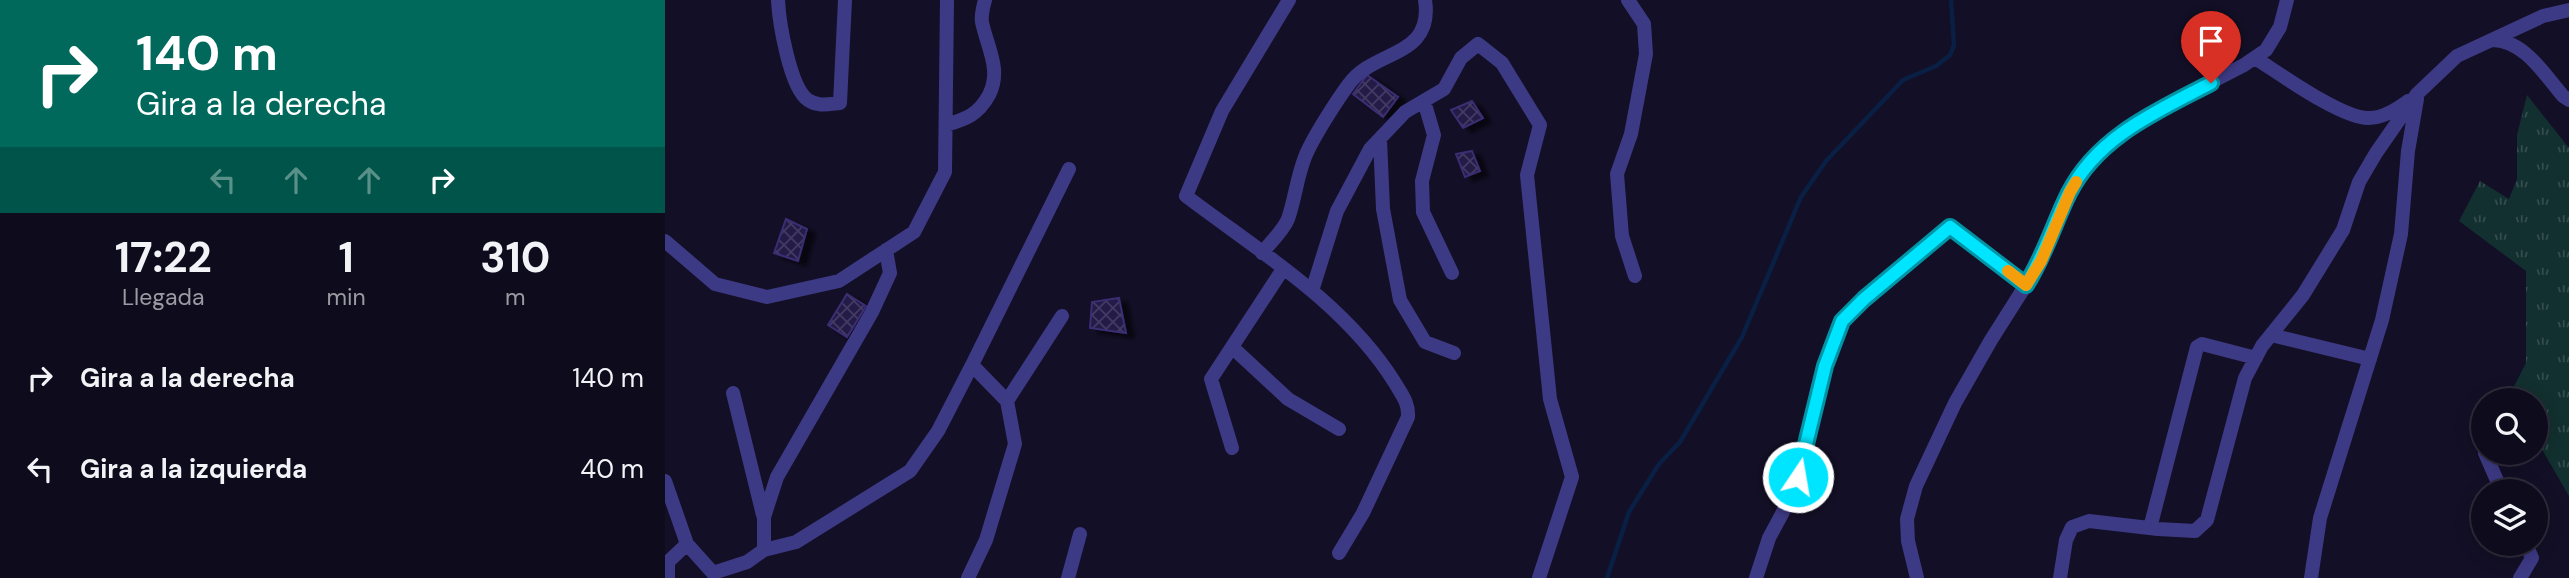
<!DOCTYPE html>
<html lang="es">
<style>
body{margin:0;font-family:"DM Sans",sans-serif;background:#1c1929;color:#f1f3f6;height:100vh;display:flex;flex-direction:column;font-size:26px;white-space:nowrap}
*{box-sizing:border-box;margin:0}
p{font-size:23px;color:#9b9ba3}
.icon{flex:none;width:38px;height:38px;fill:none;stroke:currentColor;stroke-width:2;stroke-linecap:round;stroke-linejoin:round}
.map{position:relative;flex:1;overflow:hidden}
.sheet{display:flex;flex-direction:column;background:#0e0b1c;width:665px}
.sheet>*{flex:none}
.guide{background:#00695c;color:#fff;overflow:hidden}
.fabs{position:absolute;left:1806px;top:388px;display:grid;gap:14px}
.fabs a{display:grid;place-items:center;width:77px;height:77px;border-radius:50%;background:#0e0b1c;box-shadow:0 4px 18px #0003,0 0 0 2px #2e2b3b;font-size:35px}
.pin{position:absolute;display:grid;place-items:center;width:60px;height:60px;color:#fff;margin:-72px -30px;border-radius:50% 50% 50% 0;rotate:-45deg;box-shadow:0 0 7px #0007}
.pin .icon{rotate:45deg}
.me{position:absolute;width:77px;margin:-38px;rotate:12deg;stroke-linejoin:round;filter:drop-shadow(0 0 5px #0008)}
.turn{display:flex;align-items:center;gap:24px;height:147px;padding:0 21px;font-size:32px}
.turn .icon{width:91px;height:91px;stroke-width:2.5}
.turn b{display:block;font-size:49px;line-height:60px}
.lanes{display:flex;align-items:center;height:66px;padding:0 21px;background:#0003;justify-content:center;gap:35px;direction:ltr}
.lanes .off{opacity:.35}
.eta{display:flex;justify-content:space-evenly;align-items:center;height:119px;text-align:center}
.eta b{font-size:42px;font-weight:700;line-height:49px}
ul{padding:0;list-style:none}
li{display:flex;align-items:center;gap:21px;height:91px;padding:0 21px}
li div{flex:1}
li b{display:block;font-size:26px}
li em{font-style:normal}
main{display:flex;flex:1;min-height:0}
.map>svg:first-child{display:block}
</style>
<main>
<section class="sheet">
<div class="guide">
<div class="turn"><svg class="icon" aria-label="right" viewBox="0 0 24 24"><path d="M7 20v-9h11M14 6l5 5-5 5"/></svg><div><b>140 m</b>Gira a la derecha</div></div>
<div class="lanes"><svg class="icon off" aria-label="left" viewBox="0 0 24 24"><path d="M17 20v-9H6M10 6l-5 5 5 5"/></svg><svg class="icon off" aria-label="ahead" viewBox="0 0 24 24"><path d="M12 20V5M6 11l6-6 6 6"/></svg><svg class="icon off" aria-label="ahead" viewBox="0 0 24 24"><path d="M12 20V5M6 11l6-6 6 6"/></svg><svg class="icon" aria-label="right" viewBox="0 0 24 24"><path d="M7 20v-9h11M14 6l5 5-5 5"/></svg></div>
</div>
<div class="eta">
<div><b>17:22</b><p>Llegada</p></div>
<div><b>1</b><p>min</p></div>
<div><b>310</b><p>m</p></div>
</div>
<ul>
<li><svg class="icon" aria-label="right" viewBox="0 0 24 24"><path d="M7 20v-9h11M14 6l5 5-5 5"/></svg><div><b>Gira a la derecha</b></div><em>140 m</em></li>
<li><svg class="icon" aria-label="left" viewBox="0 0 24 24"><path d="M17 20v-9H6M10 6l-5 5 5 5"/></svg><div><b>Gira a la izquierda</b></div><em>40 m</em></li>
</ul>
</section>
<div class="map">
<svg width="1904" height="578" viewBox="0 0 1904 578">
<defs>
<pattern id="grass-tufts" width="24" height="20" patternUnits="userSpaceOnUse" patternTransform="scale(1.75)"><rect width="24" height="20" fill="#12302f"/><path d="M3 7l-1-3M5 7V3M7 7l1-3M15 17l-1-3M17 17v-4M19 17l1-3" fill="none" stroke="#344d4e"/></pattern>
<pattern id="building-cross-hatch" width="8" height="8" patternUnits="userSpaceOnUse" patternTransform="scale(1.75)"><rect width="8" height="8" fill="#241b47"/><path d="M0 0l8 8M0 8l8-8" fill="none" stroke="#433b63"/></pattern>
<filter id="shadow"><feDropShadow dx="8" dy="4.5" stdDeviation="2" flood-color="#0009"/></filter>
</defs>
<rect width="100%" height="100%" fill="#130f26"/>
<path fill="url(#grass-tufts)" d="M1862 95 1904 148V496L1871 439V401H1846L1844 396 1861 363V271L1794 221 1815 181 1844 199 1852 179V135Z"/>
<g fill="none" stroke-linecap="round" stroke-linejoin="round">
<path stroke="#0a1f44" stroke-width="4.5" d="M942 578 964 512 994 464 1015 442 1077 337 1136 197 1161 161 1238 80 1271 66 1285 55 1289 45 1286 0"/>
</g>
<path fill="url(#building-cross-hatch)" stroke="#3b2d73" stroke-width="2" filter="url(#shadow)" d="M702 75 733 97 718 117 688 94Z
M807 101 818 118 798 128 786 110Z
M807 151 815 171 800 177 791 154Z
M121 219 142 229 133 261 109 253Z
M182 294 201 306 182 337 163 325Z
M454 298 461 333 425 328 427 302Z"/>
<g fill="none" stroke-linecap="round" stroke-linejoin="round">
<path stroke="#3d3a85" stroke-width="14" d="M113 0C114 22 125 88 143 100 153 107 164 104 175 103L180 0
M624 0 557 111 521 196C595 252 680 303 730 383 737 395 744 403 743 417L698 513 674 553
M963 0 979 24 981 54 966 134 952 174 957 236 970 276
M1827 40C1859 40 1879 74 1898 96L1904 100
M1590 58C1614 73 1677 119 1704 118 1718 118 1731 110 1743 101
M759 101 769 135 757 181 758 212 787 273
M281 125C301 119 313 115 324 95 337 70 322 47 317 22 316 15 318 7 320 0
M715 139 718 209 735 300 760 342 789 353
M0 241 50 284 102 297 174 281 249 232 280 172 282 0
M597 253C605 243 618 231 623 219 630 199 632 177 640 157 647 139 672 100 684 84 709 49 769 58 760 0
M647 291 672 211 705 149 740 112 779 89 796 58 813 44 837 63 875 125 862 175 885 399 907 477 874 578
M1606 335 1705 359
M567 347 623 399 674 429
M307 365 404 169
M68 393 98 515
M342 401 397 316
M567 448 546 379 618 269
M1820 453 1837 492
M0 481 22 544 48 573 82 562 99 550V517L112 477 207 312 225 273 221 250
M1485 528 1532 347 1537 344 1591 358
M99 550 131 542 245 471 273 431 307 365 342 401 350 444 321 540 303 578
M3 578V562L22 544
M403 578 415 534
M1091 578 1104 538 1126 497 1133 477 1160 366 1177 321 1199 299 1285 227 1361 285
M1252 578 1243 541 1242 519 1251 486 1290 403 1326 340 1376 261 1405 192 1426 161 1449 139 1482 115 1579 65 1601 50 1615 27 1622 0
M1395 578 1401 540 1407 527 1424 521 1493 529 1530 531 1542 520 1580 378 1597 346 1638 295 1678 230 1694 182 1711 153 1752 94 1792 56 1878 16 1904 10
M1646 578 1655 518 1717 320 1736 234 1743 151 1752 99
M1855 578 1867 558 1861 544"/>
</g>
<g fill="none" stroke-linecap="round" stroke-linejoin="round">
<defs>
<path id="route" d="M1133 477 1160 366 1177 321 1199 299 1285 227 1361 285C1380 255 1389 223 1404 193 1433 136 1493 111 1546 83"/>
</defs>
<use href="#route" stroke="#0095a6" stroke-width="18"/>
<use href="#route" stroke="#00e5ff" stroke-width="12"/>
<path stroke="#f59e0b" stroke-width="12" d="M1343 271 1361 285 1376 261 1405 192 1411 182"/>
</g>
</svg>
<div class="fabs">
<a><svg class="icon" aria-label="search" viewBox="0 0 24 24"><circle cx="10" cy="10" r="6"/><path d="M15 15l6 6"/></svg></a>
<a><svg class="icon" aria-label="layers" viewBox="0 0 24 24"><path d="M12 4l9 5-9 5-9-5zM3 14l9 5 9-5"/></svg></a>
</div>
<div class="pin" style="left:1546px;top:83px;background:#d93025"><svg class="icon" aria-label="arrive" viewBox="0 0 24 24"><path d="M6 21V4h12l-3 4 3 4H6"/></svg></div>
<svg class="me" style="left:1133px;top:477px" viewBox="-20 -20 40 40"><circle r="17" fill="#00e5ff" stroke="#fff" stroke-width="3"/><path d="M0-11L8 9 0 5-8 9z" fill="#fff"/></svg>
</div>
</main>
